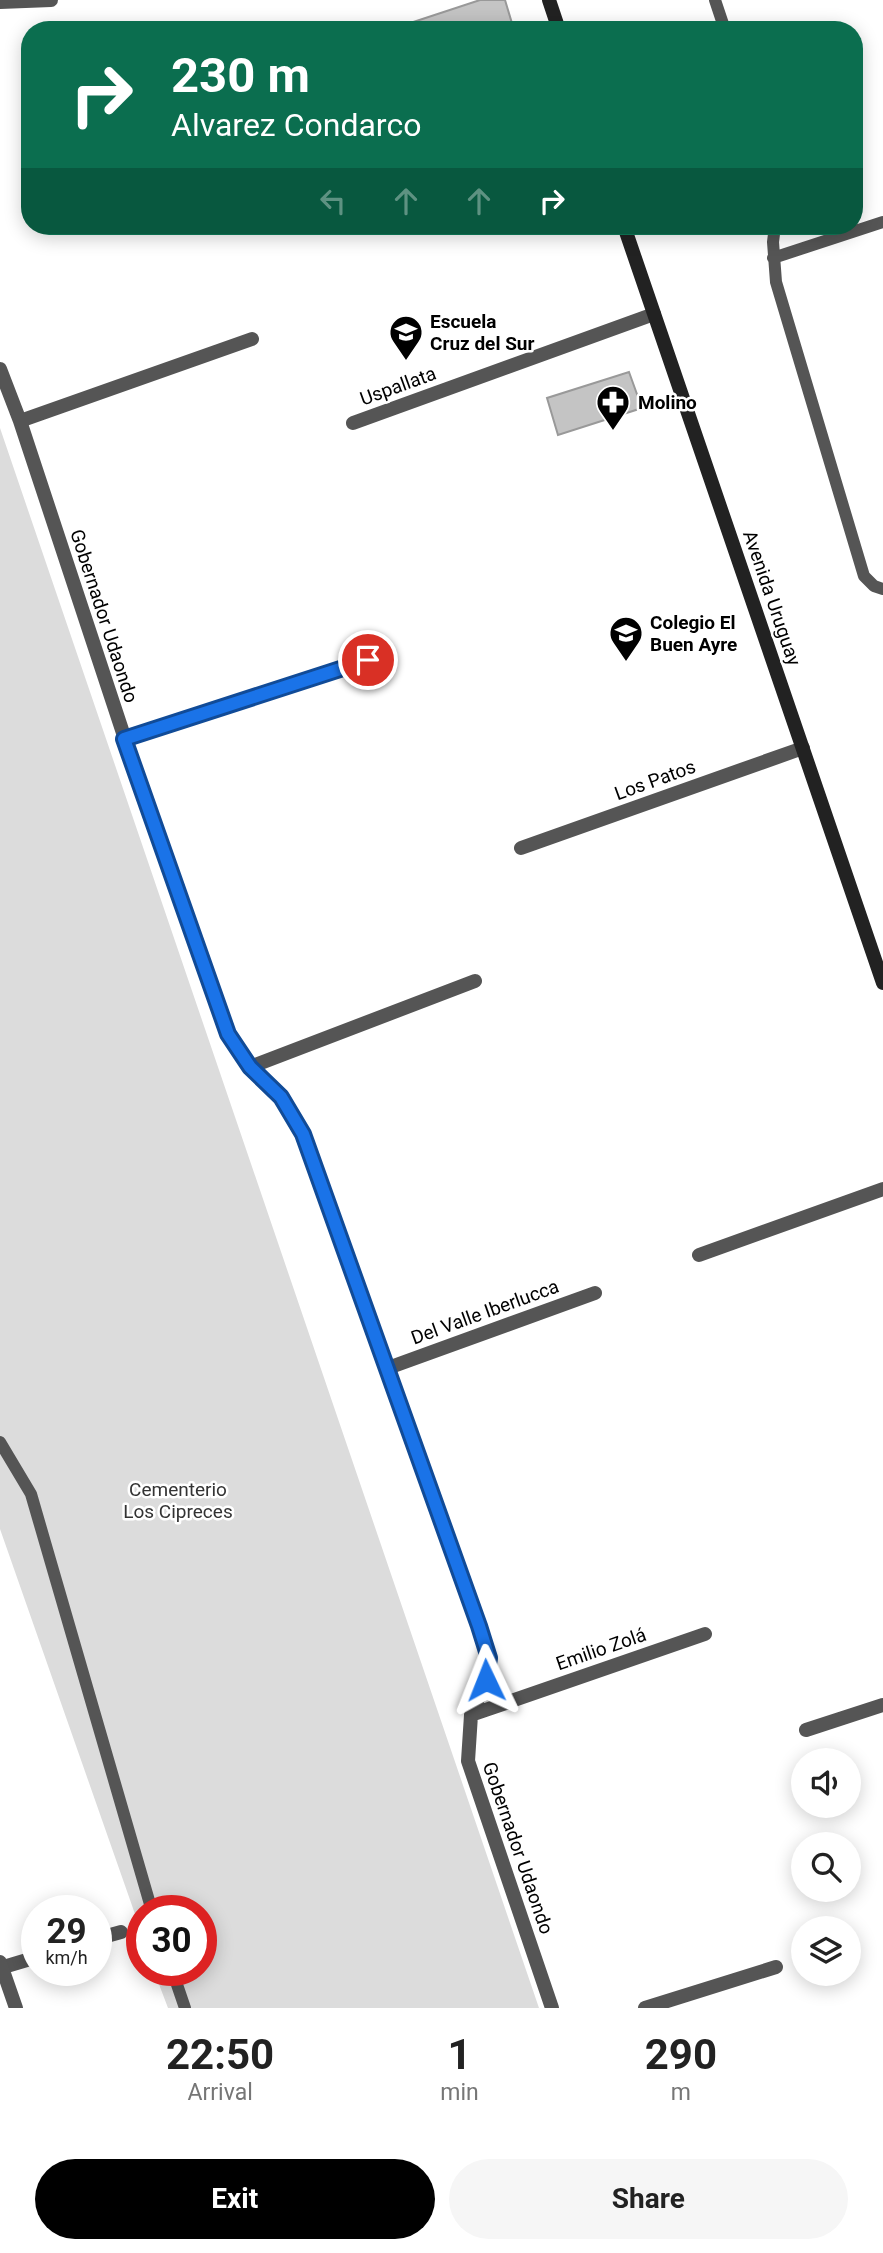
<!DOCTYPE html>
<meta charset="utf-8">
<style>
body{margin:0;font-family:Roboto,sans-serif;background:#f6f6f6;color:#222;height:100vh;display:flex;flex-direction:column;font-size:26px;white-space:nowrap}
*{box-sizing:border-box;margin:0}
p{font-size:23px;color:#767676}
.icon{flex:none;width:38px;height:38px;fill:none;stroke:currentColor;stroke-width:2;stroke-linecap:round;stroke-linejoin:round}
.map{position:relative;height:2008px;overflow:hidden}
.panel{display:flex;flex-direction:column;background:#fff;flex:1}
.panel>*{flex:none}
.guide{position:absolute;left:21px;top:21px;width:842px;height:214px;border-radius:28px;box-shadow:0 4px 18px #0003;background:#0b6e4f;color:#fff;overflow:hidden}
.fabs{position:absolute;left:791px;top:1748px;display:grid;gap:14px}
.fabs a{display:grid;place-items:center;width:70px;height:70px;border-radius:50%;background:#fff;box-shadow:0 4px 18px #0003;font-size:35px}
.speed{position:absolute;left:21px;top:1895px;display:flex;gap:14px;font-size:35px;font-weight:700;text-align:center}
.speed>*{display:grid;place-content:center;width:91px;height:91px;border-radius:50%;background:#fff;box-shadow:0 4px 18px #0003;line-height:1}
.speed small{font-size:18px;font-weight:400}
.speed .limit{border:10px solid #d22;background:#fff;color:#111}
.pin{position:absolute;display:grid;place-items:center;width:60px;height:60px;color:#fff;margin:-30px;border:4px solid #fff;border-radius:50%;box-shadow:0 2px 7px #0007}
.me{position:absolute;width:77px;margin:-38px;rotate:358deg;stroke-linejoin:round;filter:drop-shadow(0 0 5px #0008)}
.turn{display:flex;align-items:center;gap:24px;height:147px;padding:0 35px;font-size:32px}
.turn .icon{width:91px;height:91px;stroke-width:2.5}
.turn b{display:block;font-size:49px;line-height:60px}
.lanes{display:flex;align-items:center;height:66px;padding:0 35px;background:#0003;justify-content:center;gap:35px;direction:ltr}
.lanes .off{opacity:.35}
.eta{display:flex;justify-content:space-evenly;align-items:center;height:119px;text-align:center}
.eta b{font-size:42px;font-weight:700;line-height:49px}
.primary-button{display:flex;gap:14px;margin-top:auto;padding:14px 35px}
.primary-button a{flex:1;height:80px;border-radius:42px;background:#000;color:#fff;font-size:28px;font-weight:700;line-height:80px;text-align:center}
.primary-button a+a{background:#f6f6f6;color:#222}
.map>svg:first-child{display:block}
</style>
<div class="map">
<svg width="883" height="2008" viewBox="0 0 883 2008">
<rect width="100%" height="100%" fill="#fff"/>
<path fill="#dcdcdc" d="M0 428 539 2008H168L154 1971 201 1970V1911H142V1934L0 1529Z"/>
<path fill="#c4c4c4" stroke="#999" stroke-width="2" d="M480 0H505L514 30H389Z
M629 372 642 408 558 435 547 398Z"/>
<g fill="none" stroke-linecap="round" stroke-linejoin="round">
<path stroke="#555" stroke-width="12" d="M715 0 725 30
M775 226 773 242 776 282 864 576 874 586 883 589
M773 258 883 222
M0 1442 31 1494 152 1911
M172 1970 185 2008"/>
<path stroke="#555" stroke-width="14" d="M0 2 51 0
M0 369 20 421 125 739 228 1034 250 1067 280 1097 303 1134 479 1626 489 1658 486 1680 471 1715 468 1761 552 2008
M20 421 252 339
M353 423 654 314
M125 739 368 660
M521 848 803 748
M250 1067 475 981
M699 1255 883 1189
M388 1368 595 1293
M471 1715 705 1634
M806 1730 883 1705
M96 1939 121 1932
M0 1962 16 2008
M0 1968 37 1957
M645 2008 776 1967"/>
<path stroke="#222" stroke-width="14" d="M549 0 559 30
M624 226 883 983"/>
</g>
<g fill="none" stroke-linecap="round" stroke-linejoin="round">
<defs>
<path id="route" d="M368 660 124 739 228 1034 250 1067 281 1097 303 1134 479 1626 489 1658 486 1680"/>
</defs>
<use href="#route" stroke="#114b97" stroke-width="18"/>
<use href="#route" stroke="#1a73e8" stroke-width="12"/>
</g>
<defs>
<symbol id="school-pin" viewBox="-11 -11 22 30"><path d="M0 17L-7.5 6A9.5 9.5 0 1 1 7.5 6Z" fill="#000" stroke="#fff"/><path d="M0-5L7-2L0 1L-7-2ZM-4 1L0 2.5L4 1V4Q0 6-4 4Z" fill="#fff"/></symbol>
<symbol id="pharmacy-pin" viewBox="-11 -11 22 30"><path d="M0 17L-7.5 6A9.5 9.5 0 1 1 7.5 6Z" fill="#000" stroke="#fff"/><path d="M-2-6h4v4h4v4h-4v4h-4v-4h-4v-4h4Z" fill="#fff"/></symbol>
</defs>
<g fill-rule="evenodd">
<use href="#school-pin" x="387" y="313" width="38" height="52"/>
<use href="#pharmacy-pin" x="594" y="383" width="38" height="52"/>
<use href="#school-pin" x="607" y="614" width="38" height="52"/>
</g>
<g text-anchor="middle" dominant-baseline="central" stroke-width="5" stroke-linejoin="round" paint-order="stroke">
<g font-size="19" font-weight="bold" fill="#000" stroke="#fff" text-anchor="start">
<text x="430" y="321">Escuela<tspan x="430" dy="22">Cruz del Sur</tspan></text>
<text x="638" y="402">Molino</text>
<text x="650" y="622">Colegio El<tspan x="650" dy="22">Buen Ayre</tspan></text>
</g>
<g font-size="19" fill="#000" stroke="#fff">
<text transform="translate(398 386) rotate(-20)">Uspallata</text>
<text transform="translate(772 598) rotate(71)">Avenida Uruguay</text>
<text transform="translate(104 616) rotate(72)">Gobernador Udaondo</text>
<text transform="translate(655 780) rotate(-20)">Los Patos</text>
<text transform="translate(485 1312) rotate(-20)">Del Valle Iberlucca</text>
<text transform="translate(601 1649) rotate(-19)">Emilio Zolá</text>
<text transform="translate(518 1848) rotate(71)">Gobernador Udaondo</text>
</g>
<g font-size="19" fill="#333" stroke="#fff">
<text x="178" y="1489">Cementerio<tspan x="178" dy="22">Los Cipreces</tspan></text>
</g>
</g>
</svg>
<div class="fabs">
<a><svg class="icon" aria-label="sound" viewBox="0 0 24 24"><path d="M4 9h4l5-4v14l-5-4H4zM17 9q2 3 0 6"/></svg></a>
<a><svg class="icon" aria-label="search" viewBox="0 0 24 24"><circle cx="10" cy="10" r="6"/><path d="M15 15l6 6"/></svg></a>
<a><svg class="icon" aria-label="layers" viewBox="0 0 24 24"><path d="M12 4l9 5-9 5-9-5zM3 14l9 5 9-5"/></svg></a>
</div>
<div class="speed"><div>29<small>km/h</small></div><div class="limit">30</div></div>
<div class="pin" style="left:368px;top:660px;background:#d93025"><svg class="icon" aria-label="arrive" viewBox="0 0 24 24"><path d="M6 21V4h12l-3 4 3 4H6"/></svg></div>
<svg class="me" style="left:486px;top:1680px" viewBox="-20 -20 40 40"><path d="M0-17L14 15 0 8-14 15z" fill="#1a73e8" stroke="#fff" stroke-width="4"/></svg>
<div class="guide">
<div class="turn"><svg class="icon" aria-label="right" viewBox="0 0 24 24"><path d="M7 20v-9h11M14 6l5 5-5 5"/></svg><div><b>230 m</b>Alvarez Condarco</div></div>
<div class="lanes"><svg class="icon off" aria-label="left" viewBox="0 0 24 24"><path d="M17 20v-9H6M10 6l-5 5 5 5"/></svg><svg class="icon off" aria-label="ahead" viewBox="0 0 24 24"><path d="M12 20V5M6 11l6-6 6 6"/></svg><svg class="icon off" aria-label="ahead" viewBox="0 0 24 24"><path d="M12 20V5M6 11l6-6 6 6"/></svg><svg class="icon" aria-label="right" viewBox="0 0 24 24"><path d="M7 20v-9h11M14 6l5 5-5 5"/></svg></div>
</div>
</div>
<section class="panel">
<div class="eta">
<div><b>22:50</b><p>Arrival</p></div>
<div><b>1</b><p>min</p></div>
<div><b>290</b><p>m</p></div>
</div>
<div class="primary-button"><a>Exit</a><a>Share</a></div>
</section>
